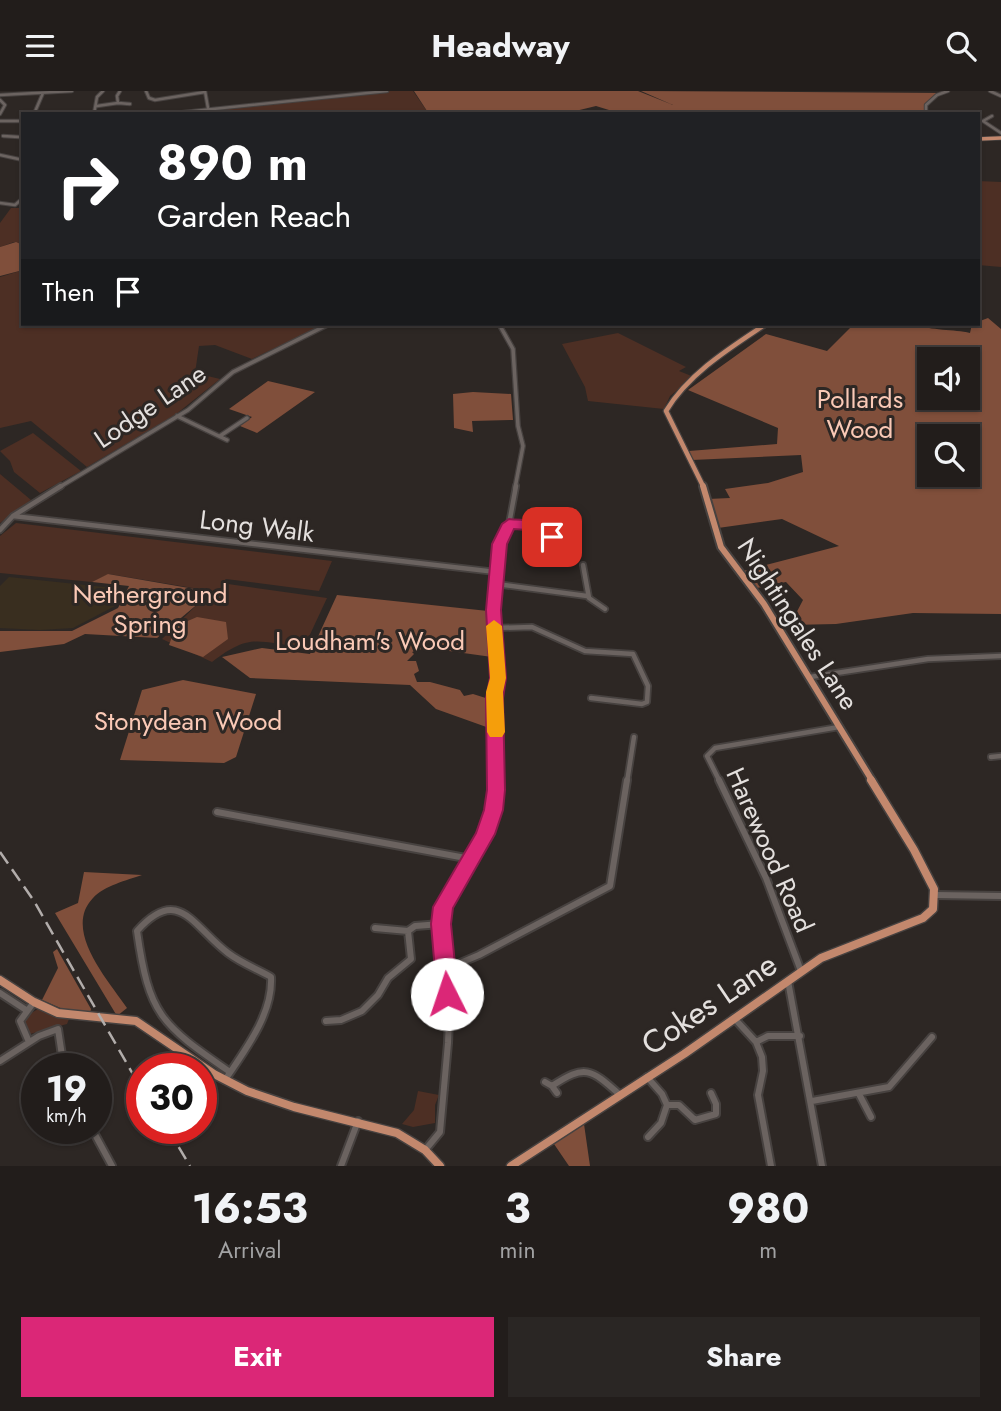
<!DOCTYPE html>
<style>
body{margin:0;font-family:Jost,sans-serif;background:#2a2624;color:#f1f3f6;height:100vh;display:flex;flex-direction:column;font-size:26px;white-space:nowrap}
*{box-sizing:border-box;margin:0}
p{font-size:23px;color:#a2a2a3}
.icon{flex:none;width:38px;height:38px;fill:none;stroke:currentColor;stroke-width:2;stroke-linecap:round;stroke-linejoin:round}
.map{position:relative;height:1075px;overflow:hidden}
.details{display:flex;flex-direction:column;background:#221d1b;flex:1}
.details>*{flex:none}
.banner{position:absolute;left:21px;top:21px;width:959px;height:214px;border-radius:0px;box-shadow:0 2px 5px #0004,0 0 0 2px #3f3b3a;background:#202124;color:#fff;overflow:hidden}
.tools{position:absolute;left:917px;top:256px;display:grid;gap:14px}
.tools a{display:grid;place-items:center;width:63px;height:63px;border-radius:0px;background:#221d1b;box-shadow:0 2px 5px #0004,0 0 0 2px #3f3b3a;font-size:35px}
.speed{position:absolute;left:21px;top:962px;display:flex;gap:14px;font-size:35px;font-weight:700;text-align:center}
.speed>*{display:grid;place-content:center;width:91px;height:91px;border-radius:50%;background:#221d1b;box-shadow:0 2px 5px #0004,0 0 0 2px #3f3b3a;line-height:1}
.speed small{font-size:18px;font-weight:400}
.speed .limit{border:10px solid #d22;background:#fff;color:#111}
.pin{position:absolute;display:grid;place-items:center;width:60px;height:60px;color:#fff;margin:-30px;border-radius:14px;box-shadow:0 4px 10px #0006}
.me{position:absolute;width:77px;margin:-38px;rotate:356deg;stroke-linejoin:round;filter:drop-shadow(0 0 5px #0008)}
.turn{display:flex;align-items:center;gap:24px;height:147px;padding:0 21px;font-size:32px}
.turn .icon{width:91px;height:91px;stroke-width:2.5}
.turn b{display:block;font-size:49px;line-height:60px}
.then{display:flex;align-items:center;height:66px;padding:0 21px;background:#0003;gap:14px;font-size:26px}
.eta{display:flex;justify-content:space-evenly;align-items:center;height:119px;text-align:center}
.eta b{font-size:42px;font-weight:700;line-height:49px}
.action{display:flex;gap:14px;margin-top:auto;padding:14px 21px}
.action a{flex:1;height:80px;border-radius:0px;background:#db2777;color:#fff;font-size:28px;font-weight:700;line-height:80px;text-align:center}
.action a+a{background:#2a2624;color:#f1f3f6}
header{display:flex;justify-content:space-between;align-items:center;height:91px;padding:0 21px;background:#221d1b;font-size:32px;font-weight:700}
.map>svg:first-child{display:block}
</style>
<header><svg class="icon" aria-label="menu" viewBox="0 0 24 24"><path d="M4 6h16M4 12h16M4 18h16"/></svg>Headway<svg class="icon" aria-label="search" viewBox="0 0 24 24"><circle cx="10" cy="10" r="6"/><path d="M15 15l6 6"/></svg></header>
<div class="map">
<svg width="1001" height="1075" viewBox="0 0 1001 1075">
<rect width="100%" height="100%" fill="#2d2724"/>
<path fill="#392e1f" d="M9 486 123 498 115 515 73 537 40 539 0 537V495Z"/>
<path fill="#4d2f24" d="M390 0H413L429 23 211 21 290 8Z
M978 90 1001 91V176L978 174Z
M11 117H23V153L14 151 0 156V132Z
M23 179V233H326L252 268 215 254 199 255 195 282 220 288 175 324 87 376 31 330 0 337V186Z
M618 242 686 276 679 280 694 286 670 305 664 318 588 310 585 296 562 253Z
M33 342 81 380 40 402 14 381 10 370 0 360Z
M0 383 31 409 0 432Z
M16 432 332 470 319 500 226 488 221 492 327 507 306 552 300 556C255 550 249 543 212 571L162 548 211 500 109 483 92 491 0 482V445Z
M38 918 69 928 67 933 30 943 24 937 23 927Z
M418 1000 439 1004 435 1014V1032L413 1036 402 1033 414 1019Z"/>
<path fill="#804f3b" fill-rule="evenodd" d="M414 0H638L673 14 641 0 942 2 925 13V23H622L596 15 563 23H429Z
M16 151 23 154V179L0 185V156Z
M988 227 1001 238V523L913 522 836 533 790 534 803 509 786 491 757 497 743 480 839 455 782 428 718 437 708 408 730 407 725 398 768 392 803 381 801 364 692 369 689 360 777 353 778 337 688 299 766 243 827 260 854 233H917C929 240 955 238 970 242L972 233ZM929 268H968V306H929ZM929 345H968V383H929Z
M268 290 315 301 257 342 240 335 252 326 229 318Z
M473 301 511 303 513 329 472 330 473 341 454 337 453 303Z
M108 483 212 501 157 547 85 543 64 553 0 561V540H72L118 517 129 495 92 491Z
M337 504 488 520 492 566 449 560V555L436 554 428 549 425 557 412 561 414 563 407 570H416L419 580 414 583 417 591H430L460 599 464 605 473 603 492 609V638L436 618 410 594 250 587 222 566 262 557 310 563Z
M197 526 226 531 228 548 203 566 169 554 176 535Z
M183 589 256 603 236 666 224 672 120 669 142 599Z
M84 781 142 784C127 789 104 795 93 807 62 839 109 890 127 917L117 925 55 822 78 812Z
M57 858 91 918 90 922 65 919 42 909 58 877 53 861Z
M584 1033 590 1075H569L554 1053Z"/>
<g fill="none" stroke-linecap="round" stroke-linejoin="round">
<defs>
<path id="minor-far3" d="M146 0 149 7 155 9 205 1
M205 0 208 17
M990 0 1001 5
M0 4 72 0
M0 9 5 14 0 23
M118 12 130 13
M97 15 118 12 117 5 120 0
M34 23 43 2
M94 23 97 6 103 0
M165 23 387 0
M926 23V14L937 4 948 0
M992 25 983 30 1001 42
M0 30H23
M3 45 19 46
M0 64 23 69
M0 112 15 114 23 107"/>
<path id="minor-far2" d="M499 233 513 258 518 335 523 355 515 397
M177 325 227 349
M220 345 247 327
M58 397 188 319 233 281 329 233"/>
<path id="minor-far1" d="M13 425 496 481
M509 433 543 435 551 440 552 446 547 454
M0 439 13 425 61 395
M583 474 589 507 605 518
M496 493 587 505
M494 537 532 536 585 560 633 563 648 595 647 611 642 613 591 607
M810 586 928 568 1001 565
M991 666 1001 665
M496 691 495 607 498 587 493 519 497 468 509 433 516 395
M627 691 634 646
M720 691 707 665 715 657 839 636"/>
<path id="minor" d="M719 689 766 787 801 880
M217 721 471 768
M935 804 1001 805
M375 837 408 840
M446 878 479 864 610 795 627 689
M788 890 822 1075
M0 902 26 919
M734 927 756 951 762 966 763 980 758 1004 771 1075
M326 930 341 929 362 920 378 904 388 887 411 868 408 840 415 835 441 833
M29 951 20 930 34 911
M756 951 768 945H800
M0 970 39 945 58 938 64 978
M647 986 662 1003 667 1014 661 1032 648 1046
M225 989C245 959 273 923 271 886 257 878 241 872 228 862 193 836 179 793 137 840 149 925 161 933 230 981
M545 991 552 995
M557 1002 552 995C585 973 591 978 619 1003
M859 1003 871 1026
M812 1010 889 996 932 946
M667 1014H679L695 1029 716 1023V1013L711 1002
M92 1038 112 1075
M426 1058 440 1041 448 952 449 929 441 833 443 816 485 743 494 718 496 689
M341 1075 358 1030"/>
<path id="major-far3" d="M978 48 1001 47"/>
<path id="major-far2" d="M704 397 666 320C689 282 730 257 766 233"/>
<path id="major-far1" d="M703 395 721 456 764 513 873 691"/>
<path id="major" d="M0 889 34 911 58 922 136 930 214 983 247 1000 294 1016 397 1042 425 1059 440 1075
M511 1075 684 963 821 867 923 827 933 818 934 798 914 759 871 689"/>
</defs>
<use href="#minor-far3" stroke="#474240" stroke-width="4.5"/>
<use href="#minor-far2" stroke="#474240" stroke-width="6"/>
<use href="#minor-far1" stroke="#474240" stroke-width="8"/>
<use href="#minor" stroke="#474240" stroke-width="10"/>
<use href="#major-far3" stroke="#474240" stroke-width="5"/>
<use href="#major-far2" stroke="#474240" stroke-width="7"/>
<use href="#major-far1" stroke="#474240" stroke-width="10"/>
<use href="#major" stroke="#474240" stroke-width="11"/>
<use href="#minor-far3" stroke="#6b6360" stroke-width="2.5"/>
<use href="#minor-far2" stroke="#6b6360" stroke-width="3.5"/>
<use href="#minor-far1" stroke="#6b6360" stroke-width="4.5"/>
<use href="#minor" stroke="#6b6360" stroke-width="6"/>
<use href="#major-far3" stroke="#c3886d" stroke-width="3.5"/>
<use href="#major-far2" stroke="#c3886d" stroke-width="4.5"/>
<use href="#major-far1" stroke="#c3886d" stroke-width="6"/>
<use href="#major" stroke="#c3886d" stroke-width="8"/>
<path stroke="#b2adab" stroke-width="2.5" stroke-dasharray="14 7" stroke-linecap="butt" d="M0 761 34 810 142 999
M168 1038 190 1075"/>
</g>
<path fill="#db2777" stroke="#8e194d" stroke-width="2" d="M509 428C525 430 555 426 560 446L552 450 547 449 540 440 514 438 507 453 501 519 506 587 503 607 505 699 503 719 495 743 453 817 451 833 458 903 455 910 447 913 440 910 437 903 431 833 433 816 476 742 484 719 487 699 486 607 490 587 486 519 492 453 502 433Z"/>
<path fill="#f59e0b" d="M494 529 502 535 506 587 503 601 505 641 502 646H490L487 641 486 601 490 587 486 535Z"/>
<g text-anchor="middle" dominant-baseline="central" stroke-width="6" stroke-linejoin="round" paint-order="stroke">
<g font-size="26" fill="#fac9b6" stroke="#2d2724">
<text x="860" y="308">Pollards<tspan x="860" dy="30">Wood</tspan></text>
<text x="150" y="503">Netherground<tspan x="150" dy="30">Spring</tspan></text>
<text x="370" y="550">Loudham's Wood</text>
<text x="188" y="630">Stonydean Wood</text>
</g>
<g font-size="26" fill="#e4e0de" stroke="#2d2724">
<text transform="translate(150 315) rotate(-34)">Lodge Lane</text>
<text transform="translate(257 435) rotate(7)">Long Walk</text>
<text transform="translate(798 533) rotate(57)">Nightingales Lane</text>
<text transform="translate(770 759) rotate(66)">Harewood Road</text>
</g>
<g font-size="32" fill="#e4e0de" stroke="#2d2724">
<text transform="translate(709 913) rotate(-34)">Cokes Lane</text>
</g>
</g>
</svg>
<div class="tools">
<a><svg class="icon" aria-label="sound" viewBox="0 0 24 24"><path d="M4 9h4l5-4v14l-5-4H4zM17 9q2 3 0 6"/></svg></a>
<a><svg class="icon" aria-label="search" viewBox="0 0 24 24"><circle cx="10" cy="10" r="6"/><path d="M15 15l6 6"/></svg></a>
</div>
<div class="speed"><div>19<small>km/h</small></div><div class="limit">30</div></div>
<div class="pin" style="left:552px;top:446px;background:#d93025"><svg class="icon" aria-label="arrive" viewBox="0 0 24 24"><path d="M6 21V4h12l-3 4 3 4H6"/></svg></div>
<svg class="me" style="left:447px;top:903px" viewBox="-20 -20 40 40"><circle r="19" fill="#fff"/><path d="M0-13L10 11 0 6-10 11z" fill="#db2777"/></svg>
<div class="banner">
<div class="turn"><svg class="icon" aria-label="right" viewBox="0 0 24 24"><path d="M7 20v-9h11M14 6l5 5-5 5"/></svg><div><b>890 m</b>Garden Reach</div></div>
<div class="then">Then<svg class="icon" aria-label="arrive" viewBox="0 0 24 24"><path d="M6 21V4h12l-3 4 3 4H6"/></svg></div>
</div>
</div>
<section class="details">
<div class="eta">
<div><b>16:53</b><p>Arrival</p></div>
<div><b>3</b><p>min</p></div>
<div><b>980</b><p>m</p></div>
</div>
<div class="action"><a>Exit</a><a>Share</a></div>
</section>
